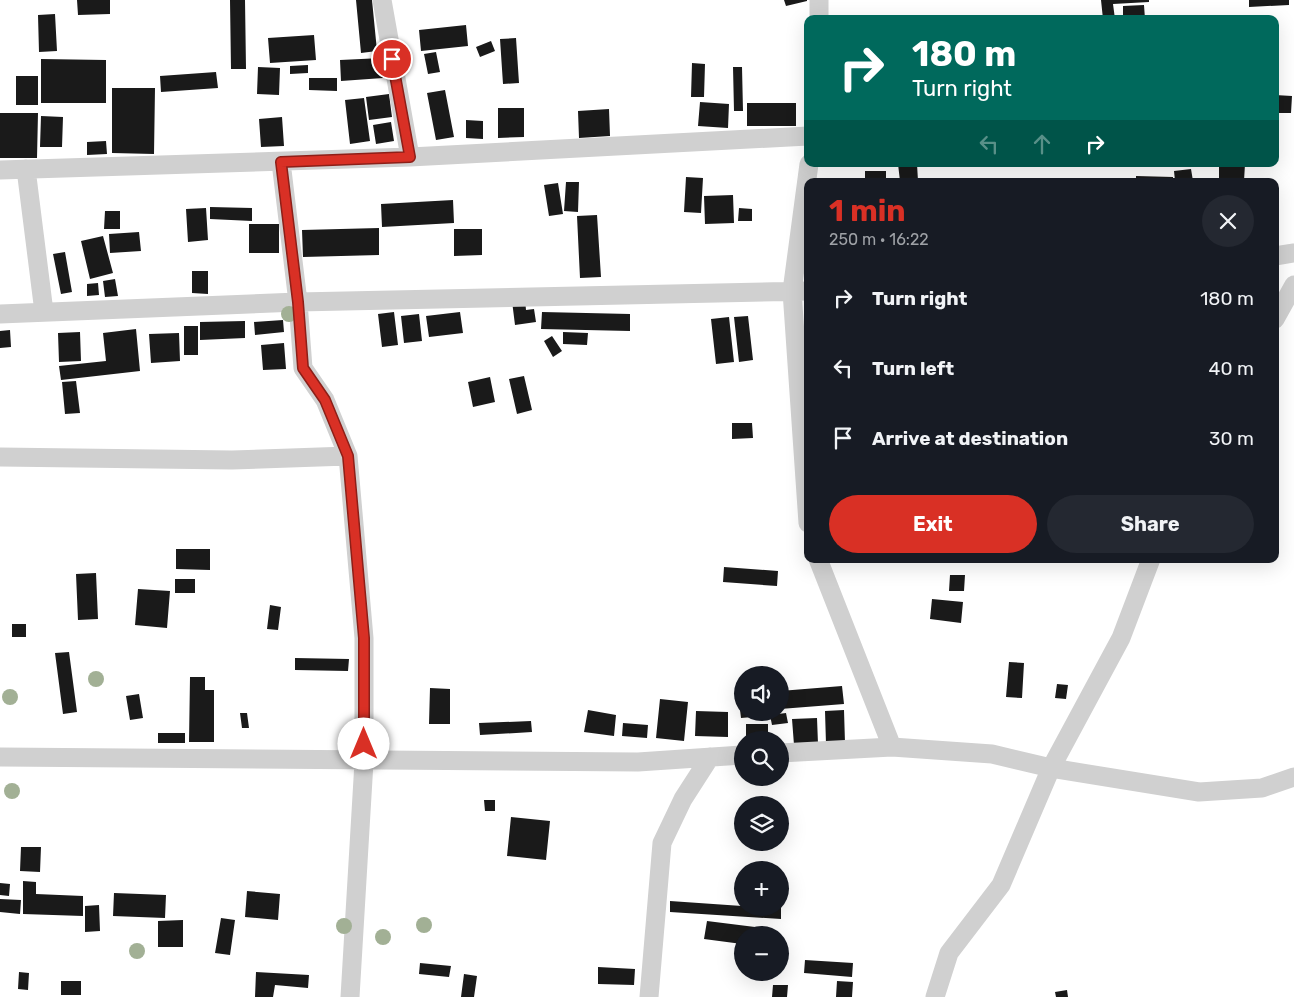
<!DOCTYPE html>
<meta charset="utf-8">
<style>
body{margin:0;font-family:Rubik,sans-serif;background:#242831;color:#f1f3f6;height:100vh;display:flex;flex-direction:column;font-size:19px;white-space:nowrap}
*{box-sizing:border-box;margin:0}
p{font-size:16px;color:#9ea1a6}
.icon{flex:none;width:28px;height:28px;fill:none;stroke:currentColor;stroke-width:2;stroke-linecap:round;stroke-linejoin:round}
.map{position:relative;flex:1;overflow:hidden}
.drawer{position:absolute;left:804px;top:178px;width:475px;height:385px;display:flex;flex-direction:column;background:#171b24;border-radius:10px;box-shadow:0 5px 20px #0002}
.drawer>*{flex:none}
.top-card{position:absolute;left:804px;top:15px;width:475px;height:152px;border-radius:10px;box-shadow:0 5px 20px #0002;background:#00695c;color:#fff;overflow:hidden}
.fabs{position:absolute;left:734px;top:666px;display:grid;gap:10px}
.fabs a{display:grid;place-items:center;width:55px;height:55px;border-radius:50%;background:#171b24;box-shadow:0 5px 20px #0002;font-size:25px}
.pin{position:absolute;display:grid;place-items:center;width:42px;height:42px;color:#fff;margin:-21px;border:2px solid #fff;border-radius:50%;box-shadow:0 1px 5px #0007}
.me{position:absolute;width:55px;margin:-28px;rotate:0deg;stroke-linejoin:round;filter:drop-shadow(0 0 4px #0008)}
.turn{display:flex;align-items:center;gap:18px;height:105px;padding:0 25px;font-size:22px}
.turn .icon{width:65px;height:65px;stroke-width:2.5}
.turn b{display:block;font-size:35px;line-height:42px}
.lanes{display:flex;align-items:center;height:48px;padding:0 25px;background:#0003;justify-content:center;gap:25px;direction:ltr}
.lanes .off{opacity:.35}
.round{display:grid;place-items:center;flex:none;width:52px;height:52px;border-radius:26px;background:#242831}
.head{display:flex;align-items:center;justify-content:space-between;height:85px;padding:0 25px}
h1{font-size:30px;font-weight:700;line-height:38px;color:#d93025}
.button{display:flex;gap:10px;margin-top:auto;padding:10px 25px}
.button a{flex:1;height:58px;border-radius:30px;background:#d93025;color:#fff;font-size:20px;font-weight:700;line-height:58px;text-align:center}
.button a+a{background:#242831;color:#f1f3f6}
ul{padding:0;list-style:none}
li{display:flex;align-items:center;gap:15px;height:70px;padding:0 25px}
li div{flex:1}
li b{display:block;font-size:19px}
li em{font-style:normal}
.map>svg:first-child{display:block}
</style>
<div class="map">
<svg width="1294" height="997" viewBox="0 0 1294 997">
<rect width="100%" height="100%" fill="#fff"/>
<path fill="#1a1a1a" d="M77 0H110V14L78 15Z
M230 0H245L246 69H231Z
M356 0H372L377 51 361 53Z
M784 0H807V1L786 6Z
M1101 0H1149V2L1113 4 1115 19H1103Z
M1249 0H1289V5L1249 7Z
M1144 5 1145 19H1123V6Z
M55 14 57 51 39 52 38 15Z
M466 25 468 46 421 51 419 30Z
M314 35 316 60 270 63 268 38Z
M516 38 519 83 503 84 500 39Z
M491 41 495 51 480 57 476 47Z
M436 52 440 72 428 74 424 54Z
M382 58 383 78 341 81 340 60Z
M41 59 106 60V103H41Z
M692 63 705 64 704 97H691Z
M308 65V73L290 74V66Z
M258 67 280 68 279 95 257 94Z
M733 67H742L743 111H734Z
M216 72 218 88 161 92 160 76Z
M16 76H38V105H16Z
M309 78H337V91L309 90Z
M112 88H155L154 154 112 153Z
M445 90 454 137 436 140 427 93Z
M389 94 392 117 369 120 366 97Z
M1275 95 1292 96 1291 113H1275Z
M364 98 370 141 350 144 345 100Z
M700 102 729 104 728 128 698 126Z
M747 103H796V126H747Z
M498 108H524V137L498 138Z
M609 109 610 136 579 138 578 111Z
M0 113H38L37 158H0Z
M41 116 63 117 62 147H40Z
M282 117 284 146 261 147 259 119Z
M466 120 483 121V139L466 138Z
M391 122 394 141 376 144 373 125Z
M106 141 107 154 87 155V142Z
M898 164H917L918 181H900Z
M1195 164H1208V167H1195Z
M1219 164H1245L1244 181H1219Z
M1191 169 1193 181H1175L1174 171Z
M865 171H886V181H865Z
M1136 176 1173 177V181H1136Z
M686 177 703 178 701 213 684 212Z
M566 182H579L578 212 564 211Z
M558 183 563 214 549 216 544 185Z
M733 195 734 223 705 224 704 196Z
M453 200 454 223 382 227 381 204Z
M210 207 252 208V221L210 219Z
M206 208 208 240 188 242 186 209Z
M739 208 752 209V221H738Z
M105 211H120V229H104Z
M597 215 601 277 580 278 577 216Z
M249 224H279V253H249Z
M379 228V255L303 257 302 230Z
M454 229H482V255L454 256Z
M139 232 141 251 110 253 109 234Z
M103 236 113 273 90 279 81 241Z
M65 252 72 292 61 294 53 254Z
M192 271H208V294L192 293Z
M115 279 118 296 105 297 103 281Z
M98 283 99 295 87 296V284Z
M525 299 526 310 534 309 536 322 515 325 512 301Z
M394 312 398 345 382 347 378 314Z
M460 312 463 333 429 337 426 316Z
M542 312 630 314V331L541 329Z
M419 314 422 341 404 343 401 316Z
M748 316 753 360 739 362 734 317Z
M729 317 734 362 716 364 711 319Z
M283 320 284 332 255 335 254 322Z
M245 321V338L200 340V322Z
M184 326H198V355H184Z
M136 329 140 371 61 380 59 366 106 361 103 333Z
M10 330 11 347 0 348V331Z
M80 332 81 361 59 362 58 333Z
M563 332 588 333 587 345 563 344Z
M179 333 180 361 151 363 149 334Z
M552 336 562 351 553 357 544 341Z
M284 343 286 369 263 370 261 345Z
M524 376 532 410 517 414 509 379Z
M490 377 495 402 473 407 468 382Z
M76 381 80 413 65 414 62 382Z
M732 423H752L753 438 732 439Z
M176 549H210V570L176 569Z
M724 567 778 571 777 586 723 582Z
M96 573 98 619 78 620 76 574Z
M950 575H965L964 591H949Z
M175 579H195V593H175Z
M138 589 170 591 167 628 135 625Z
M932 599 963 602 961 623 930 619Z
M270 605 281 607 278 630 267 629Z
M12 624H26V637H12Z
M69 652 77 712 63 714 55 653Z
M295 658 349 659 348 671 295 670Z
M1009 662 1024 663 1022 698 1006 697Z
M190 677H205V690H214V742H189Z
M1057 684 1068 685 1066 699 1055 698Z
M842 686 844 704 780 709V691Z
M430 688 450 689V724H429Z
M742 692V712H764L765 716 741 718 738 693Z
M139 694 143 718 130 720 126 696Z
M660 699 688 702 684 741 656 738Z
M588 710 616 715 614 736 584 732Z
M844 710 845 743 826 744 825 711Z
M696 711 728 712V737L695 736Z
M240 713H247L249 728H242Z
M786 713 788 723 772 725 770 715Z
M817 718 818 744 794 745 792 719Z
M531 721 532 732 480 735 479 723Z
M623 723 648 725 647 738 622 736Z
M746 724H768V736H746Z
M158 733H185V743H158Z
M484 800H495V811H485Z
M511 817 550 821 546 860 507 856Z
M21 847H41L40 872 20 871Z
M23 881 36 882V894L83 896V916L23 914Z
M0 883 10 884 9 896 0 895Z
M247 891 280 894 278 920 245 917Z
M114 893 166 895 165 918 113 916Z
M0 899 21 900 20 914 0 912Z
M670 901 742 906V908H781V919L670 912Z
M99 905 100 931 85 932V906Z
M221 918 235 920 230 955 215 953Z
M183 920V947H158V921Z
M707 921 763 928 762 935H742V944L704 939Z
M805 960 853 963 852 977 804 973Z
M420 963 451 966 449 977 419 974Z
M598 967 635 969 634 985 598 984Z
M19 972 29 973 28 990 18 989Z
M256 972 309 975 308 988 275 985 273 997H255Z
M464 974 477 976 474 997H461Z
M61 981H81V995H61Z
M837 981 853 982 852 997H836Z
M773 985H788L787 997H772Z
M1067 990 1068 997H1056L1055 992Z"/>
<g fill="none" stroke-linecap="round" stroke-linejoin="round">
<path stroke="#d0d0d0" stroke-width="19" d="M382 0 410 157
M819 0V19
M281 162 298 302 303 368 325 400 348 456 364 638V762L350 997
M26 169 44 312
M0 170 410 157 808 136
M1275 256 1294 253
M0 314 298 302 808 291
M1275 319 1294 285
M0 457 232 460 348 456
M808 523 792 291 809 164
M818 559 892 747
M1151 559 1121 638 1051 768 1199 792 1262 788 1294 777
M780 753 892 747 992 754 1051 768 1001 885 949 953 935 997
M0 757 638 762 742 755
M649 997 662 843 683 799 710 757"/>
</g>
<g fill="#a2b095">
<circle cx="289" cy="314" r="8"/>
<circle cx="96" cy="679" r="8"/>
<circle cx="10" cy="697" r="8"/>
<circle cx="12" cy="791" r="8"/>
<circle cx="424" cy="925" r="8"/>
<circle cx="344" cy="926" r="8"/>
<circle cx="383" cy="937" r="8"/>
<circle cx="137" cy="951" r="8"/>
</g>
<g fill="none" stroke-linecap="round" stroke-linejoin="round">
<defs>
<path id="route" d="M364 744V638L348 456 325 400 303 368 298 302 281 162 410 157 392 59"/>
</defs>
<use href="#route" stroke="#8d1f18" stroke-width="12"/>
<use href="#route" stroke="#d93025" stroke-width="9"/>
</g>
</svg>
<div class="fabs">
<a><svg class="icon" aria-label="sound" viewBox="0 0 24 24"><path d="M4 9h4l5-4v14l-5-4H4zM17 9q2 3 0 6"/></svg></a>
<a><svg class="icon" aria-label="search" viewBox="0 0 24 24"><circle cx="10" cy="10" r="6"/><path d="M15 15l6 6"/></svg></a>
<a><svg class="icon" aria-label="layers" viewBox="0 0 24 24"><path d="M12 4l9 5-9 5-9-5zM3 14l9 5 9-5"/></svg></a>
<a>+</a>
<a>−</a>
</div>
<div class="pin" style="left:392px;top:59px;background:#d93025"><svg class="icon" aria-label="arrive" viewBox="0 0 24 24"><path d="M6 21V4h12l-3 4 3 4H6"/></svg></div>
<svg class="me" style="left:364px;top:744px" viewBox="-20 -20 40 40"><circle r="19" fill="#fff"/><path d="M0-13L10 11 0 6-10 11z" fill="#d93025"/></svg>
<div class="top-card">
<div class="turn"><svg class="icon" aria-label="right" viewBox="0 0 24 24"><path d="M7 20v-9h11M14 6l5 5-5 5"/></svg><div><b>180 m</b>Turn right</div></div>
<div class="lanes"><svg class="icon off" aria-label="left" viewBox="0 0 24 24"><path d="M17 20v-9H6M10 6l-5 5 5 5"/></svg><svg class="icon off" aria-label="ahead" viewBox="0 0 24 24"><path d="M12 20V5M6 11l6-6 6 6"/></svg><svg class="icon" aria-label="right" viewBox="0 0 24 24"><path d="M7 20v-9h11M14 6l5 5-5 5"/></svg></div>
</div>
<section class="drawer">
<div class="head"><div><h1>1 min</h1><p>250 m · 16:22</p></div><a class="round"><svg class="icon" aria-label="close" viewBox="0 0 24 24"><path d="M6 6l12 12M18 6L6 18"/></svg></a></div>
<ul>
<li><svg class="icon" aria-label="right" viewBox="0 0 24 24"><path d="M7 20v-9h11M14 6l5 5-5 5"/></svg><div><b>Turn right</b></div><em>180 m</em></li>
<li><svg class="icon" aria-label="left" viewBox="0 0 24 24"><path d="M17 20v-9H6M10 6l-5 5 5 5"/></svg><div><b>Turn left</b></div><em>40 m</em></li>
<li><svg class="icon" aria-label="arrive" viewBox="0 0 24 24"><path d="M6 21V4h12l-3 4 3 4H6"/></svg><div><b>Arrive at destination</b></div><em>30 m</em></li>
</ul>
<div class="button"><a>Exit</a><a>Share</a></div>
</section>
</div>
